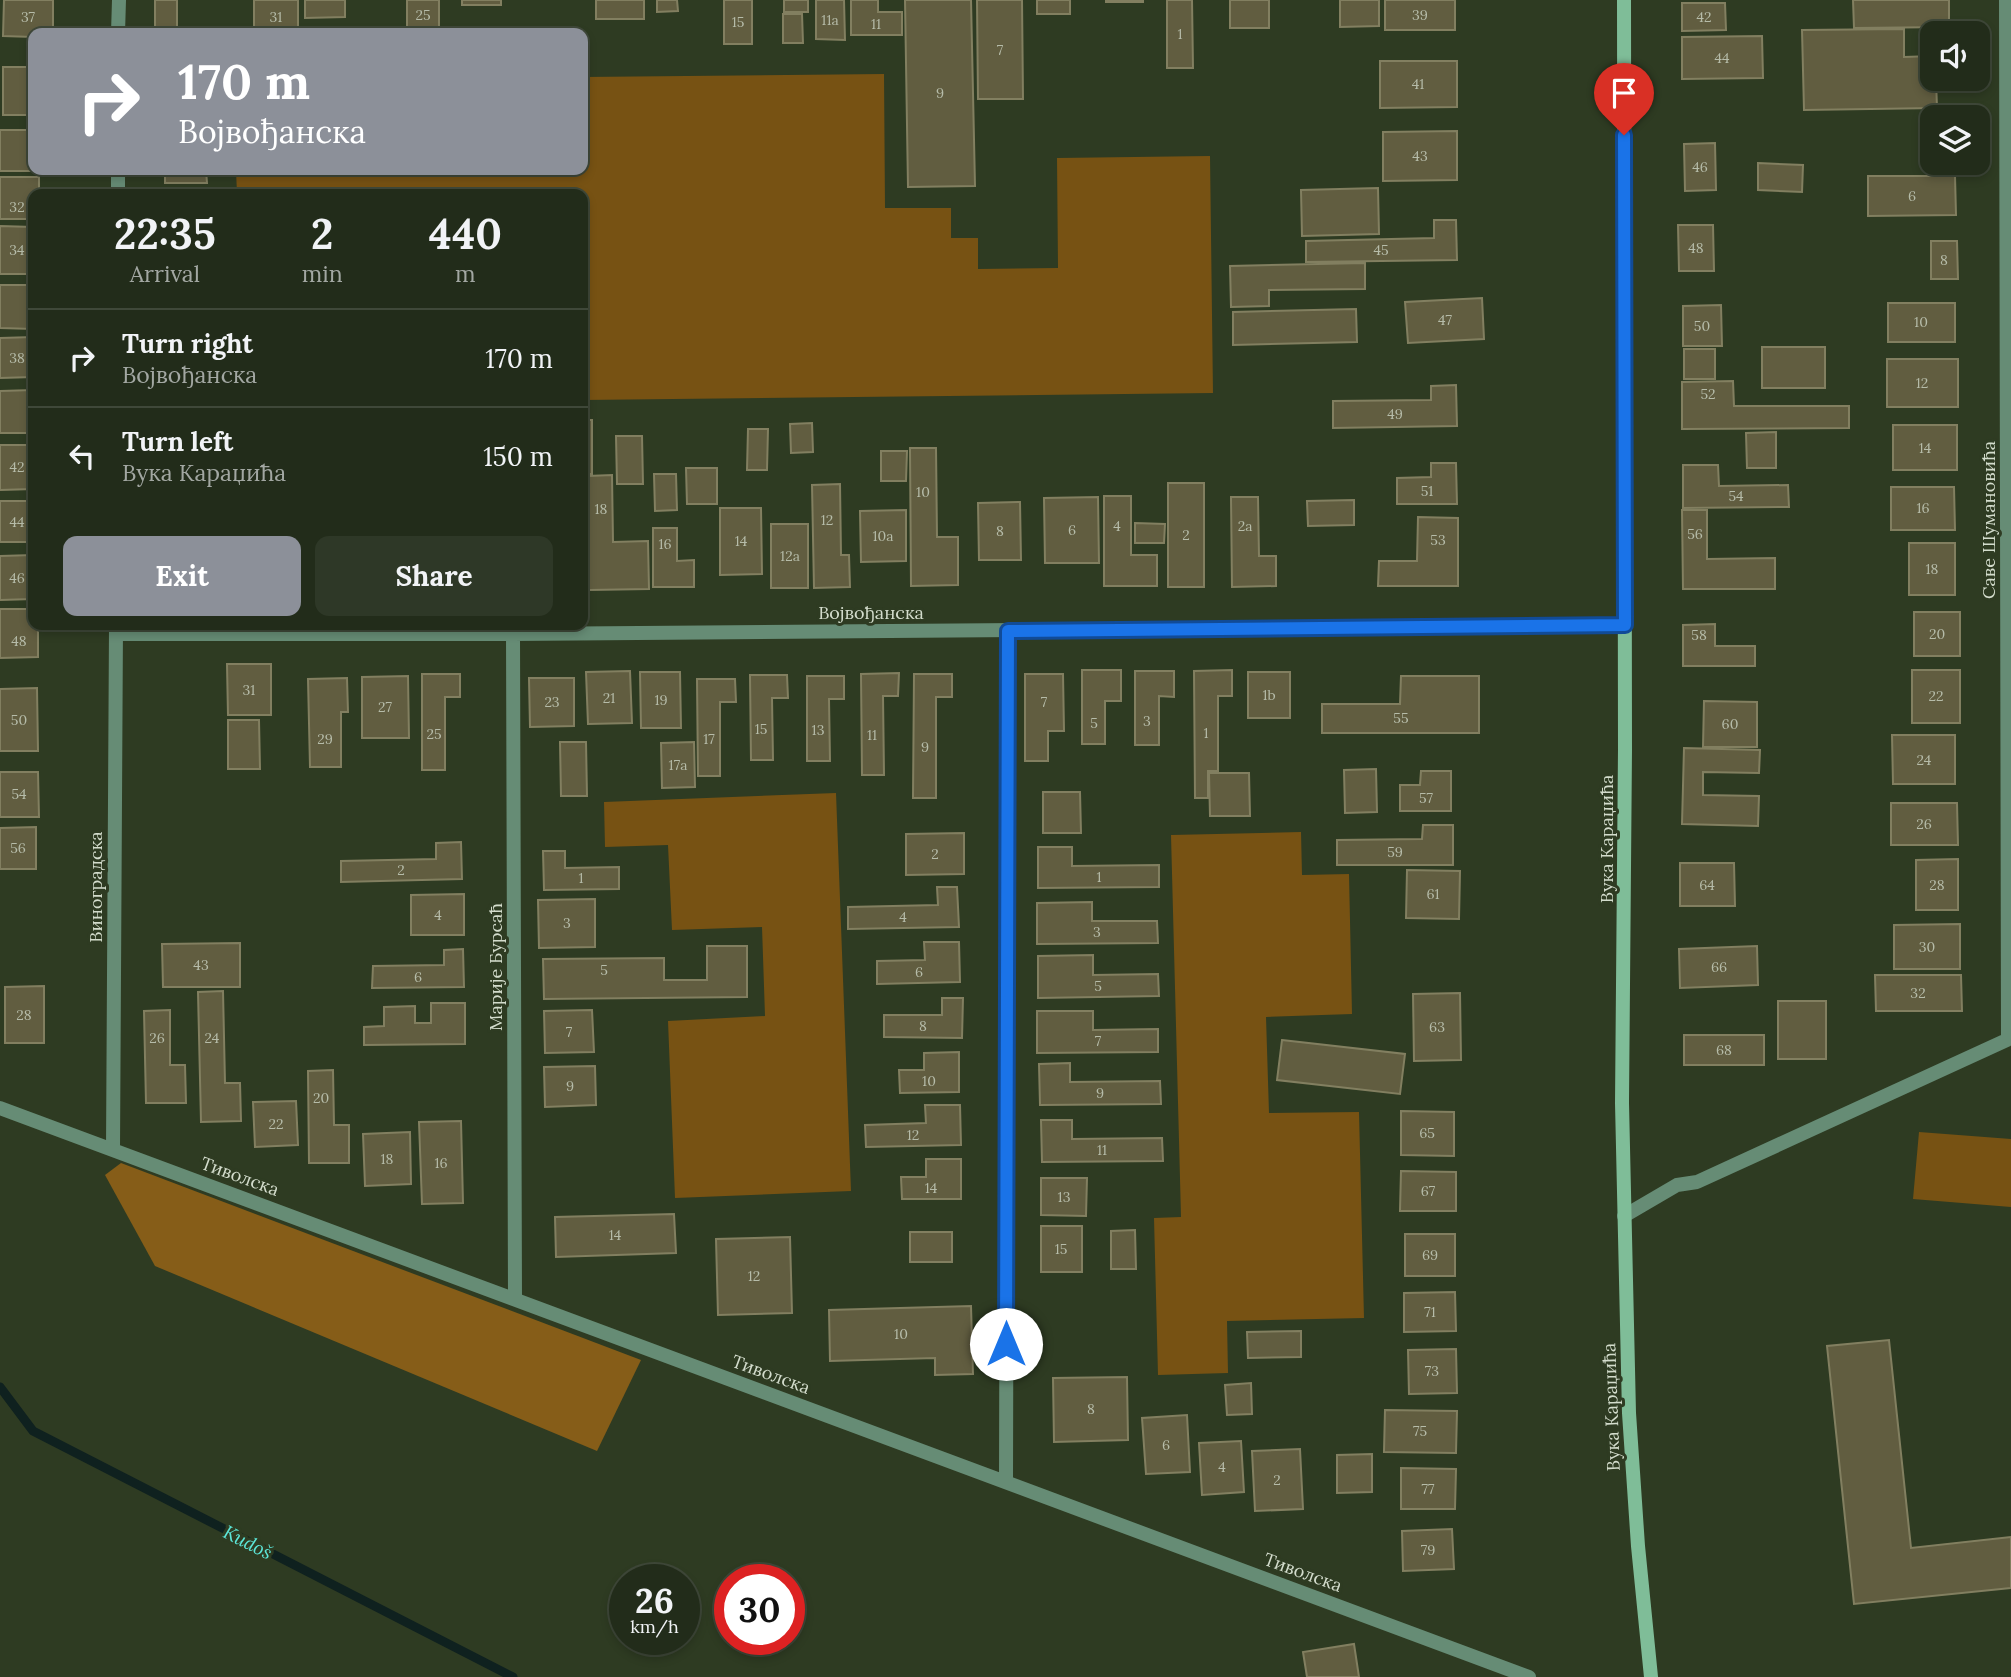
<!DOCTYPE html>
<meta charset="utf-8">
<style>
body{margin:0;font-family:Lora,serif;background:#2e3827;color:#f1f3f6;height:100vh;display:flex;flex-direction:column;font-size:26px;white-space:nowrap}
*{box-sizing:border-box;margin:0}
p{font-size:23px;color:#a2a7a2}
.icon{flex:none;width:38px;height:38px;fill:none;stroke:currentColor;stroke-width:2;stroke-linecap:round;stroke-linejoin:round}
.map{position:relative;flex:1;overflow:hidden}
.details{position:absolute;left:28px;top:189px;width:560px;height:441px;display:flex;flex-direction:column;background:#222c1a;border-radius:14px;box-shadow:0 4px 10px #0003,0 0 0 2px #3f4839}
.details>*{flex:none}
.hud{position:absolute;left:28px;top:28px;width:560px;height:147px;border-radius:14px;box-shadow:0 4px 10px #0003,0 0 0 2px #3f4839;background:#8c9099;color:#fff;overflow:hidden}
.controls{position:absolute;left:1920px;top:21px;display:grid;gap:14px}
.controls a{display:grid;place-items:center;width:70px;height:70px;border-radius:14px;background:#222c1a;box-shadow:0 4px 10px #0003,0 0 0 2px #3f4839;font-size:35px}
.speed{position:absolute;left:609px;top:1564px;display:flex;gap:14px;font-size:35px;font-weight:700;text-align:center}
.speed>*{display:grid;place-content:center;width:91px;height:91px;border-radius:50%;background:#222c1a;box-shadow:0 4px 10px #0003,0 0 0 2px #3f4839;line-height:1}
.speed small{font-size:18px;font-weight:400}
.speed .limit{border:10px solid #d22;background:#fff;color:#111}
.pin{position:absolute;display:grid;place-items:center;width:60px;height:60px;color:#fff;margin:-72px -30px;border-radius:50% 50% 50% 0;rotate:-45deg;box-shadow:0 0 7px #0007}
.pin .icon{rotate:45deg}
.me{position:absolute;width:77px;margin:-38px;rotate:0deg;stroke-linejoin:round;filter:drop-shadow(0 0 5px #0008)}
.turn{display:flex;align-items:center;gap:24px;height:147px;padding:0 35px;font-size:32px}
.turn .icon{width:91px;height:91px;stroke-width:2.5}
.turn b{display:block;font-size:49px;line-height:60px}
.eta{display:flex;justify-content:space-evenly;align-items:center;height:119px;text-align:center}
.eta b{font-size:42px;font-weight:700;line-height:49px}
.cta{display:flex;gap:14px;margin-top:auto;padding:14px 35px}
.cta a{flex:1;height:80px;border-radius:14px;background:#8c9099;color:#fff;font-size:28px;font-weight:700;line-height:80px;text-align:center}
.cta a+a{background:#2e3827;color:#f1f3f6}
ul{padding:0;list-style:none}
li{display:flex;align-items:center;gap:21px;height:98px;padding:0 35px;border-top:2px solid #3f4839}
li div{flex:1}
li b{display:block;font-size:26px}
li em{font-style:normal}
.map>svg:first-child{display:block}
</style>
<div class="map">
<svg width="2011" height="1677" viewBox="0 0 2011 1677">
<rect width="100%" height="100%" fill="#2e3b22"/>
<path fill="#775213" d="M884 74 885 208H951V238H978V269L1058 268 1057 158 1210 156 1213 393 583 400V194H237L236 170H583V77Z
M836 793 851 1191 675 1198 668 1021 765 1016 762 927 672 930 668 845 605 847 604 802Z
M1301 832 1302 875 1349 874 1352 1014 1266 1017 1269 1113 1359 1112 1364 1318 1227 1321 1228 1373 1158 1375 1154 1218 1181 1217 1171 835Z
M1919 1132 2011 1139V1207L1913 1199Z"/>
<path fill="#865d18" d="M121 1163 641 1360 597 1451 155 1266 105 1175Z"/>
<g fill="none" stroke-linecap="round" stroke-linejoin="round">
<path stroke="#0f211f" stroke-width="9" d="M0 1387 33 1431 513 1677"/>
</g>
<path fill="#615d40" stroke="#827f60" stroke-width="2" d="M4 0H53V33H33V37L3 36Z
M155 0H177V33H155Z
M254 0H298V33H254Z
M305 0H345V17L305 18Z
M407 0H439V31H407Z
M462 0H501V5H462Z
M596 0H644V19H596Z
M657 0H677L678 11 657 12Z
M724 0H752V44H724Z
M784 0H808V12H784Z
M816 0H844L845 40 816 39Z
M851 0H878V12H902V35H851Z
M905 0H971L975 186 908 187Z
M977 0H1022L1023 99H978Z
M1037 0H1070V14H1037Z
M1106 0H1143V2H1106Z
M1167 0H1192L1193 68H1167Z
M1230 0H1269V28H1230Z
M1340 0H1379V26L1340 27Z
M1385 0H1455V30H1385Z
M1853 0H1949V27L1854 28Z
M1682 3H1725L1726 30 1682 31Z
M783 14H802L803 43H783Z
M1904 29V57L1932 56V79H1936L1937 108 1804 110 1802 30Z
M1762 36 1763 78 1682 79V37Z
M1380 61H1457V107L1380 108Z
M3 67H33V115H3Z
M0 130H33V170L38 171H0Z
M1457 131V180L1383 181V132Z
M1715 143 1716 190 1685 191 1684 144Z
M1758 163 1803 165 1802 192 1758 190Z
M165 170H206L207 183H165Z
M1868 176H1955L1956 215 1868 216Z
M0 177H39V194H33V219H0Z
M1378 188 1379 234 1302 236 1301 190Z
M1434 220H1456L1457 260 1306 262V241L1434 238Z
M1678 225H1713L1714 271H1679Z
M0 226 33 227V274H0Z
M1931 241H1957L1958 279H1931Z
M1365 263V289L1269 290V306L1231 307 1230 266Z
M0 285H33V329L0 328Z
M1482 298 1484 339 1408 343 1405 302Z
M1888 303H1955V342H1888Z
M1721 305 1722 346H1683V306Z
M1356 309 1357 342 1233 345V312Z
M33 337V377L0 378V338Z
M1762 347H1825V388H1762Z
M1684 349H1715V379H1684Z
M1887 359H1958V407H1887Z
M1733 381 1734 406H1849V428L1682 429V382Z
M1456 385 1457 426 1333 428V401L1431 400V386Z
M33 390V433H0V391Z
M583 420H592V474H583Z
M812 423 813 452 791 453 790 424Z
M1893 425H1957V470H1893Z
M748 429H768L767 470H747Z
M1776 432V468H1747L1746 433Z
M616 436H642L643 484H617Z
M0 445H33V489L0 490Z
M910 448H936L937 537H958V585L911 586Z
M881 451H907L906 481H881Z
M1431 463H1456L1457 504H1397V478L1431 477Z
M1683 465H1718L1719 486 1788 485 1789 507 1683 508Z
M686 468H717V504H687Z
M654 474H676L677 510 655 511Z
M612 475 613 542 648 541 649 589 589 590 588 476Z
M1168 483H1204V587H1168Z
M840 484 841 555H849L850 587 814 588 812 485Z
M1891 487H1954L1955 530H1891Z
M1104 496H1131V555H1157V586H1104Z
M1098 497 1099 563H1045L1044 498Z
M1231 497H1258L1259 556H1276V586L1232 587Z
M1354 500V525L1308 526 1307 501Z
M0 501H33V542H0Z
M1020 502 1021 560H979L978 503Z
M720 508H761L762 574 720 575Z
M906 510V561L861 562 860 511Z
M1682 510H1707V559L1775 558V589H1683Z
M1418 517 1458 518V586H1378L1379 561H1417Z
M1135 523 1165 524 1164 543H1135Z
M771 524H808V588H771Z
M653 528H677V561L694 560V587H653Z
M1909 543H1955V595H1909Z
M33 555V599L0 600V556Z
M0 609H33V625H38V657L0 658Z
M1914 612H1960V656H1914Z
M1715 624V646H1755V666H1683V625Z
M227 664H271V715H228Z
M1082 670H1121V701H1105V744H1082Z
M1232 670V696H1218V771H1208V798H1195L1194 671Z
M1912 670H1960V723H1912Z
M630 671 632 723 588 724 586 672Z
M1135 671H1174V697L1159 696V745H1135Z
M640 672H680L681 728H641Z
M1248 672H1290V718H1248Z
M899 673 898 696H883L884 775H862L861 674Z
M422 674H460V697H445V770H422Z
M914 674H952V697H936V798H913Z
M1025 674H1063L1064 731H1048V761H1025Z
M750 675H787L788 698H772L773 760H751Z
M408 676 409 738H362V677Z
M807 676H844V699H829L830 761H807Z
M1401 676H1479V733H1322V704H1400Z
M347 678 348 712H341V767H310L308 679Z
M529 678H574V726L530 727Z
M697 679H735L736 702H720V776H698Z
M37 688 38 751H0V689Z
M1704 701 1757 702V747H1703Z
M228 720H259L260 769H228Z
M1892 735H1955V784H1893Z
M560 742H586L587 796H561Z
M694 742 695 787 662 788 661 743Z
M1684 748 1760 750 1759 773 1703 772V795L1759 796 1758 826 1682 824Z
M1376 769 1377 812 1345 813 1344 770Z
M1421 771H1451V811H1400V785H1420Z
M0 772H38L39 817H0Z
M1209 773H1249L1250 816H1210Z
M1043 792H1080L1081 833H1043Z
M1891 803H1957L1958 845H1891Z
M1423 825H1453V865H1337V840L1422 839Z
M36 827V869H0V828Z
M964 833V874L906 875V834Z
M461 842 462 879 341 882V861L436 859V843Z
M1038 847H1072V866L1159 865V887L1038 888Z
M543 851H565V868L619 867V889L544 890Z
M1958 859V910H1916V860Z
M1680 863H1734L1735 906H1680Z
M1407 870 1460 871 1459 919 1406 918Z
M937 887H957L959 927 848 929V907L938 905Z
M464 894V935H411V895Z
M595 899V947L539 948 538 900Z
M1092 902V921H1157L1158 943 1037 944V903Z
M1960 924V969H1894V925Z
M924 942H959L960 982 877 984V961L925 960Z
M240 943V987H163L162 944Z
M707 946H747V997L544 999 543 959 664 958V980H707Z
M1757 946 1758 985 1680 988 1679 949Z
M463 949 464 987 372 988 373 966 444 965V950Z
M1093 955V975L1158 974 1159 996 1038 998V956Z
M1875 975H1961L1962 1011H1876Z
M44 986V1043H5V987Z
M223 991 225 1083H240L241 1121 201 1122 198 992Z
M1460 993 1461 1060 1414 1061 1413 994Z
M942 998H963L962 1038 884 1037V1015H942Z
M1778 1001H1826V1059H1778Z
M431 1003H465V1044L364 1045V1027L384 1026V1007L415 1006V1023H431Z
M170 1010V1065H185L186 1103H146L144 1011Z
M592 1010 594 1052 545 1053 544 1011Z
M1037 1011H1093V1030L1158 1029V1052L1037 1053Z
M1684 1035H1764V1065H1684Z
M1282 1040 1405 1054 1400 1094 1277 1080Z
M959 1052V1092L900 1093 899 1070H924V1053Z
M1070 1063V1082L1160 1081 1161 1104 1040 1105 1039 1064Z
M595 1066 596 1105 545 1107 544 1067Z
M333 1070 334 1125H349V1163H309L308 1071Z
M296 1101 298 1145 255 1147 253 1102Z
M925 1105H960L961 1145 866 1147 865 1125 926 1123Z
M1401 1111 1454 1112V1156L1401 1155Z
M1041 1120H1072V1139L1162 1138 1163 1161 1042 1162Z
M461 1121 463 1203 422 1204 419 1122Z
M410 1132 411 1184 365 1186 363 1134Z
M926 1159H961V1199H902L901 1177H926Z
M1401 1171 1456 1172V1211H1400Z
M1041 1178H1087L1086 1216 1041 1215Z
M674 1214 676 1253 556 1257 555 1217Z
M1041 1226H1082V1272H1041Z
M1135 1230 1136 1269H1111V1231Z
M910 1232H952V1262H910Z
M1405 1234H1455V1276H1405Z
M790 1237 792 1313 718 1315 716 1239Z
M1455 1292 1456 1331 1404 1332V1293Z
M971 1306 973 1374 935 1375V1358L830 1361 829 1310Z
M1301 1331V1357L1248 1358 1247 1332Z
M1889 1340 1911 1548 2011 1537V1588L1854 1604 1827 1346Z
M1456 1349 1457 1393 1409 1394 1408 1350Z
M1127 1377 1128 1440 1054 1442 1053 1378Z
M1251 1383 1252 1414 1227 1415 1225 1385Z
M1385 1410 1457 1411 1456 1453 1384 1452Z
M1187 1415 1190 1472 1146 1474 1142 1418Z
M1241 1441 1244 1492 1202 1495 1199 1443Z
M1300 1449 1303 1509 1255 1511 1252 1451Z
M1372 1454V1492L1337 1493V1455Z
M1401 1468 1456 1469 1455 1509H1401Z
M1452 1529 1454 1569 1403 1571 1402 1531Z
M1354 1644 1359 1677H1307L1303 1652Z"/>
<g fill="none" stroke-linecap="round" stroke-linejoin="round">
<path stroke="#668c75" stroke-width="14" d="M2006 0 2008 1039
M118 33 119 0
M118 194V170
M116 634H513L1625 625
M513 634 515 1299
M0 1108 1529 1677
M113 1149 116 626
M1624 1216 1677 1185 1697 1182 2011 1038
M1006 1482 1008 631"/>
<path stroke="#7fbd98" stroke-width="14" d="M1624 0 1625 749 1622 1103 1629 1413 1638 1546 1651 1677"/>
</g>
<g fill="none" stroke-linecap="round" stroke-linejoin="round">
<defs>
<path id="route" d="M1006 1344 1008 631 1625 625 1624 135"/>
</defs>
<use href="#route" stroke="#114b97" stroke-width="18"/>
<use href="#route" stroke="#1a73e8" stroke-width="12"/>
</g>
<g text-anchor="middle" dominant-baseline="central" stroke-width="6" stroke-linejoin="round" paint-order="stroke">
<g font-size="14" fill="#b6bca9">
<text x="423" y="15">25</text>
<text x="1420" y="15">39</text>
<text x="28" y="17">37</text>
<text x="276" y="17">31</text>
<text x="1704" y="17">42</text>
<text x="830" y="20">11a</text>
<text x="738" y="22">15</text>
<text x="876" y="24">11</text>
<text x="1180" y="34">1</text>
<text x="1000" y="50">7</text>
<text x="1722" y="58">44</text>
<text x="1418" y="84">41</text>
<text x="940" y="93">9</text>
<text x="1420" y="156">43</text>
<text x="1700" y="167">46</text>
<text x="1912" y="196">6</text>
<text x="17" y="207">32</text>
<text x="1696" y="248">48</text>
<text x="17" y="250">34</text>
<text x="1381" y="250">45</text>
<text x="1944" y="260">8</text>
<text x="1445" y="320">47</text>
<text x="1921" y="322">10</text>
<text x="1702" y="326">50</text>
<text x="17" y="358">38</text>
<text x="1922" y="383">12</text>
<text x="1708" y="394">52</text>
<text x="1395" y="414">49</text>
<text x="1925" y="448">14</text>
<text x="17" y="467">42</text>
<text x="1427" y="491">51</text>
<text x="923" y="492">10</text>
<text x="1736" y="496">54</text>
<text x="1923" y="508">16</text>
<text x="601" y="509">18</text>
<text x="827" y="520">12</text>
<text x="17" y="522">44</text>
<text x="1117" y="526">4</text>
<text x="1245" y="526">2a</text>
<text x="1072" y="530">6</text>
<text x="1000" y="531">8</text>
<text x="1695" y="534">56</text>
<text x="1186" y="535">2</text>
<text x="883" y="536">10a</text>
<text x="1438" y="540">53</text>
<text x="741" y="541">14</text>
<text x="665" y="544">16</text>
<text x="790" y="556">12a</text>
<text x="1932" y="569">18</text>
<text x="17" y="578">46</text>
<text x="1937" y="634">20</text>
<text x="1699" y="635">58</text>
<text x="19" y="641">48</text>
<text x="249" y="690">31</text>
<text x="1269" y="695">1b</text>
<text x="1936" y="696">22</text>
<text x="609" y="698">21</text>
<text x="661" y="700">19</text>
<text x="552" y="702">23</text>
<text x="1044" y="702">7</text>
<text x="385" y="707">27</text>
<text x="1401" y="718">55</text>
<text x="19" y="720">50</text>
<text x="1147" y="721">3</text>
<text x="1094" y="723">5</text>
<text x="1730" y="724">60</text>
<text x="761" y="729">15</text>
<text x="818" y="730">13</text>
<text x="1206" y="733">1</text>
<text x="434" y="734">25</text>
<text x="872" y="735">11</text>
<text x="325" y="739">29</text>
<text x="709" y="739">17</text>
<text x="925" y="747">9</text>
<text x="1924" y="760">24</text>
<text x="678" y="765">17a</text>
<text x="19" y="794">54</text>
<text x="1426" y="798">57</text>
<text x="1924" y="824">26</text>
<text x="18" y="848">56</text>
<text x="1395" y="852">59</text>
<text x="935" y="854">2</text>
<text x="401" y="870">2</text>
<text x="1099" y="877">1</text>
<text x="581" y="878">1</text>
<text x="1707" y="885">64</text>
<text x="1937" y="885">28</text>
<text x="1433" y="894">61</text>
<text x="438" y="915">4</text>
<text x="903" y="917">4</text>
<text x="567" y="923">3</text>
<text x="1097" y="932">3</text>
<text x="1927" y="947">30</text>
<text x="201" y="965">43</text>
<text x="1719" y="967">66</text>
<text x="604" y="970">5</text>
<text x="919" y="972">6</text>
<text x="418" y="977">6</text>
<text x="1098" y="986">5</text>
<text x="1918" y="993">32</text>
<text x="24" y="1015">28</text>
<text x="923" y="1026">8</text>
<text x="1437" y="1027">63</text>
<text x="569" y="1032">7</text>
<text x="157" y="1038">26</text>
<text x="212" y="1038">24</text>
<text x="1098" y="1041">7</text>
<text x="1724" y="1050">68</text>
<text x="929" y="1081">10</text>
<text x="570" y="1086">9</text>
<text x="1100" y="1093">9</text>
<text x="321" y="1098">20</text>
<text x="276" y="1124">22</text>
<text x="1427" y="1133">65</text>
<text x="913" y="1135">12</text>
<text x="1102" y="1150">11</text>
<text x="387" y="1159">18</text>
<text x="441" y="1163">16</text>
<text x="931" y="1188">14</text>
<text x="1428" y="1191">67</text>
<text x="1064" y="1197">13</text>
<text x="615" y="1235">14</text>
<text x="1061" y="1249">15</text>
<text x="1430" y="1255">69</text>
<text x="754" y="1276">12</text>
<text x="1430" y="1312">71</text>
<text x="901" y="1334">10</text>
<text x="1432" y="1371">73</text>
<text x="1091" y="1409">8</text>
<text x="1420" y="1431">75</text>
<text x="1166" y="1445">6</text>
<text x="1222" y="1467">4</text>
<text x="1277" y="1480">2</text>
<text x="1428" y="1489">77</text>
<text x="1428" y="1550">79</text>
</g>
<g font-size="18" fill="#d3dccc" stroke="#2e3b22">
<text transform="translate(1988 520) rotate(-90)">Саве Шумановића</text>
<text x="871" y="612">Војвођанска</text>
<text transform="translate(1606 839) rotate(-90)">Вука Караџића</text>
<text transform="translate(95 887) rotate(-90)">Виноградска</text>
<text transform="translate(495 967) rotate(-90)">Марије Бурсаћ</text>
<text transform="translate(240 1176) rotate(20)">Тиволска</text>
<text transform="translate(771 1374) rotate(20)">Тиволска</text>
<text transform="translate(1611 1407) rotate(-92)">Вука Караџића</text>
<text transform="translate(1303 1572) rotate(20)">Тиволска</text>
</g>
<g font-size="19" font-style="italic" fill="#5ce6d8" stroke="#2e3b22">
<text transform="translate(248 1542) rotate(27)">Kudoš</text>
</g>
</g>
</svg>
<div class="controls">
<a><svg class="icon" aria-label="sound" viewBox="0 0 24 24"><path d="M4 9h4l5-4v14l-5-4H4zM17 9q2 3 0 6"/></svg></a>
<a><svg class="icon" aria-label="layers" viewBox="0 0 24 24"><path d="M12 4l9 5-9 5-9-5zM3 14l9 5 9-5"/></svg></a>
</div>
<div class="speed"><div>26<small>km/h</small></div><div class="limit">30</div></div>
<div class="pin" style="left:1624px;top:135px;background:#d93025"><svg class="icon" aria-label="arrive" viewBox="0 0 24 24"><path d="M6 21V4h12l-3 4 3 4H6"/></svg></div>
<svg class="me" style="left:1006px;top:1344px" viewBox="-20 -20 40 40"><circle r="19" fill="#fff"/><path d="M0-13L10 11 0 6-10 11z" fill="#1a73e8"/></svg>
<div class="hud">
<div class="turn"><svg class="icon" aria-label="right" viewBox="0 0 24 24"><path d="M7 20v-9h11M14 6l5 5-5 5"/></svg><div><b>170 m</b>Војвођанска</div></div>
</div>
<section class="details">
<div class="eta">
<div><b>22:35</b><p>Arrival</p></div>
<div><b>2</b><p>min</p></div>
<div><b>440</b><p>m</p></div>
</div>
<ul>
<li><svg class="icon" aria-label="right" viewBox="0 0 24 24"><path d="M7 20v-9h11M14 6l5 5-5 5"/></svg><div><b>Turn right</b><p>Војвођанска</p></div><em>170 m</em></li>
<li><svg class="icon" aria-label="left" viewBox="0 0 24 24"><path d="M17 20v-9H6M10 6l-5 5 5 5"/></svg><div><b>Turn left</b><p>Вука Караџића</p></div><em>150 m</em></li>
</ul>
<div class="cta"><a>Exit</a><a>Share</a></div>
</section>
</div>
